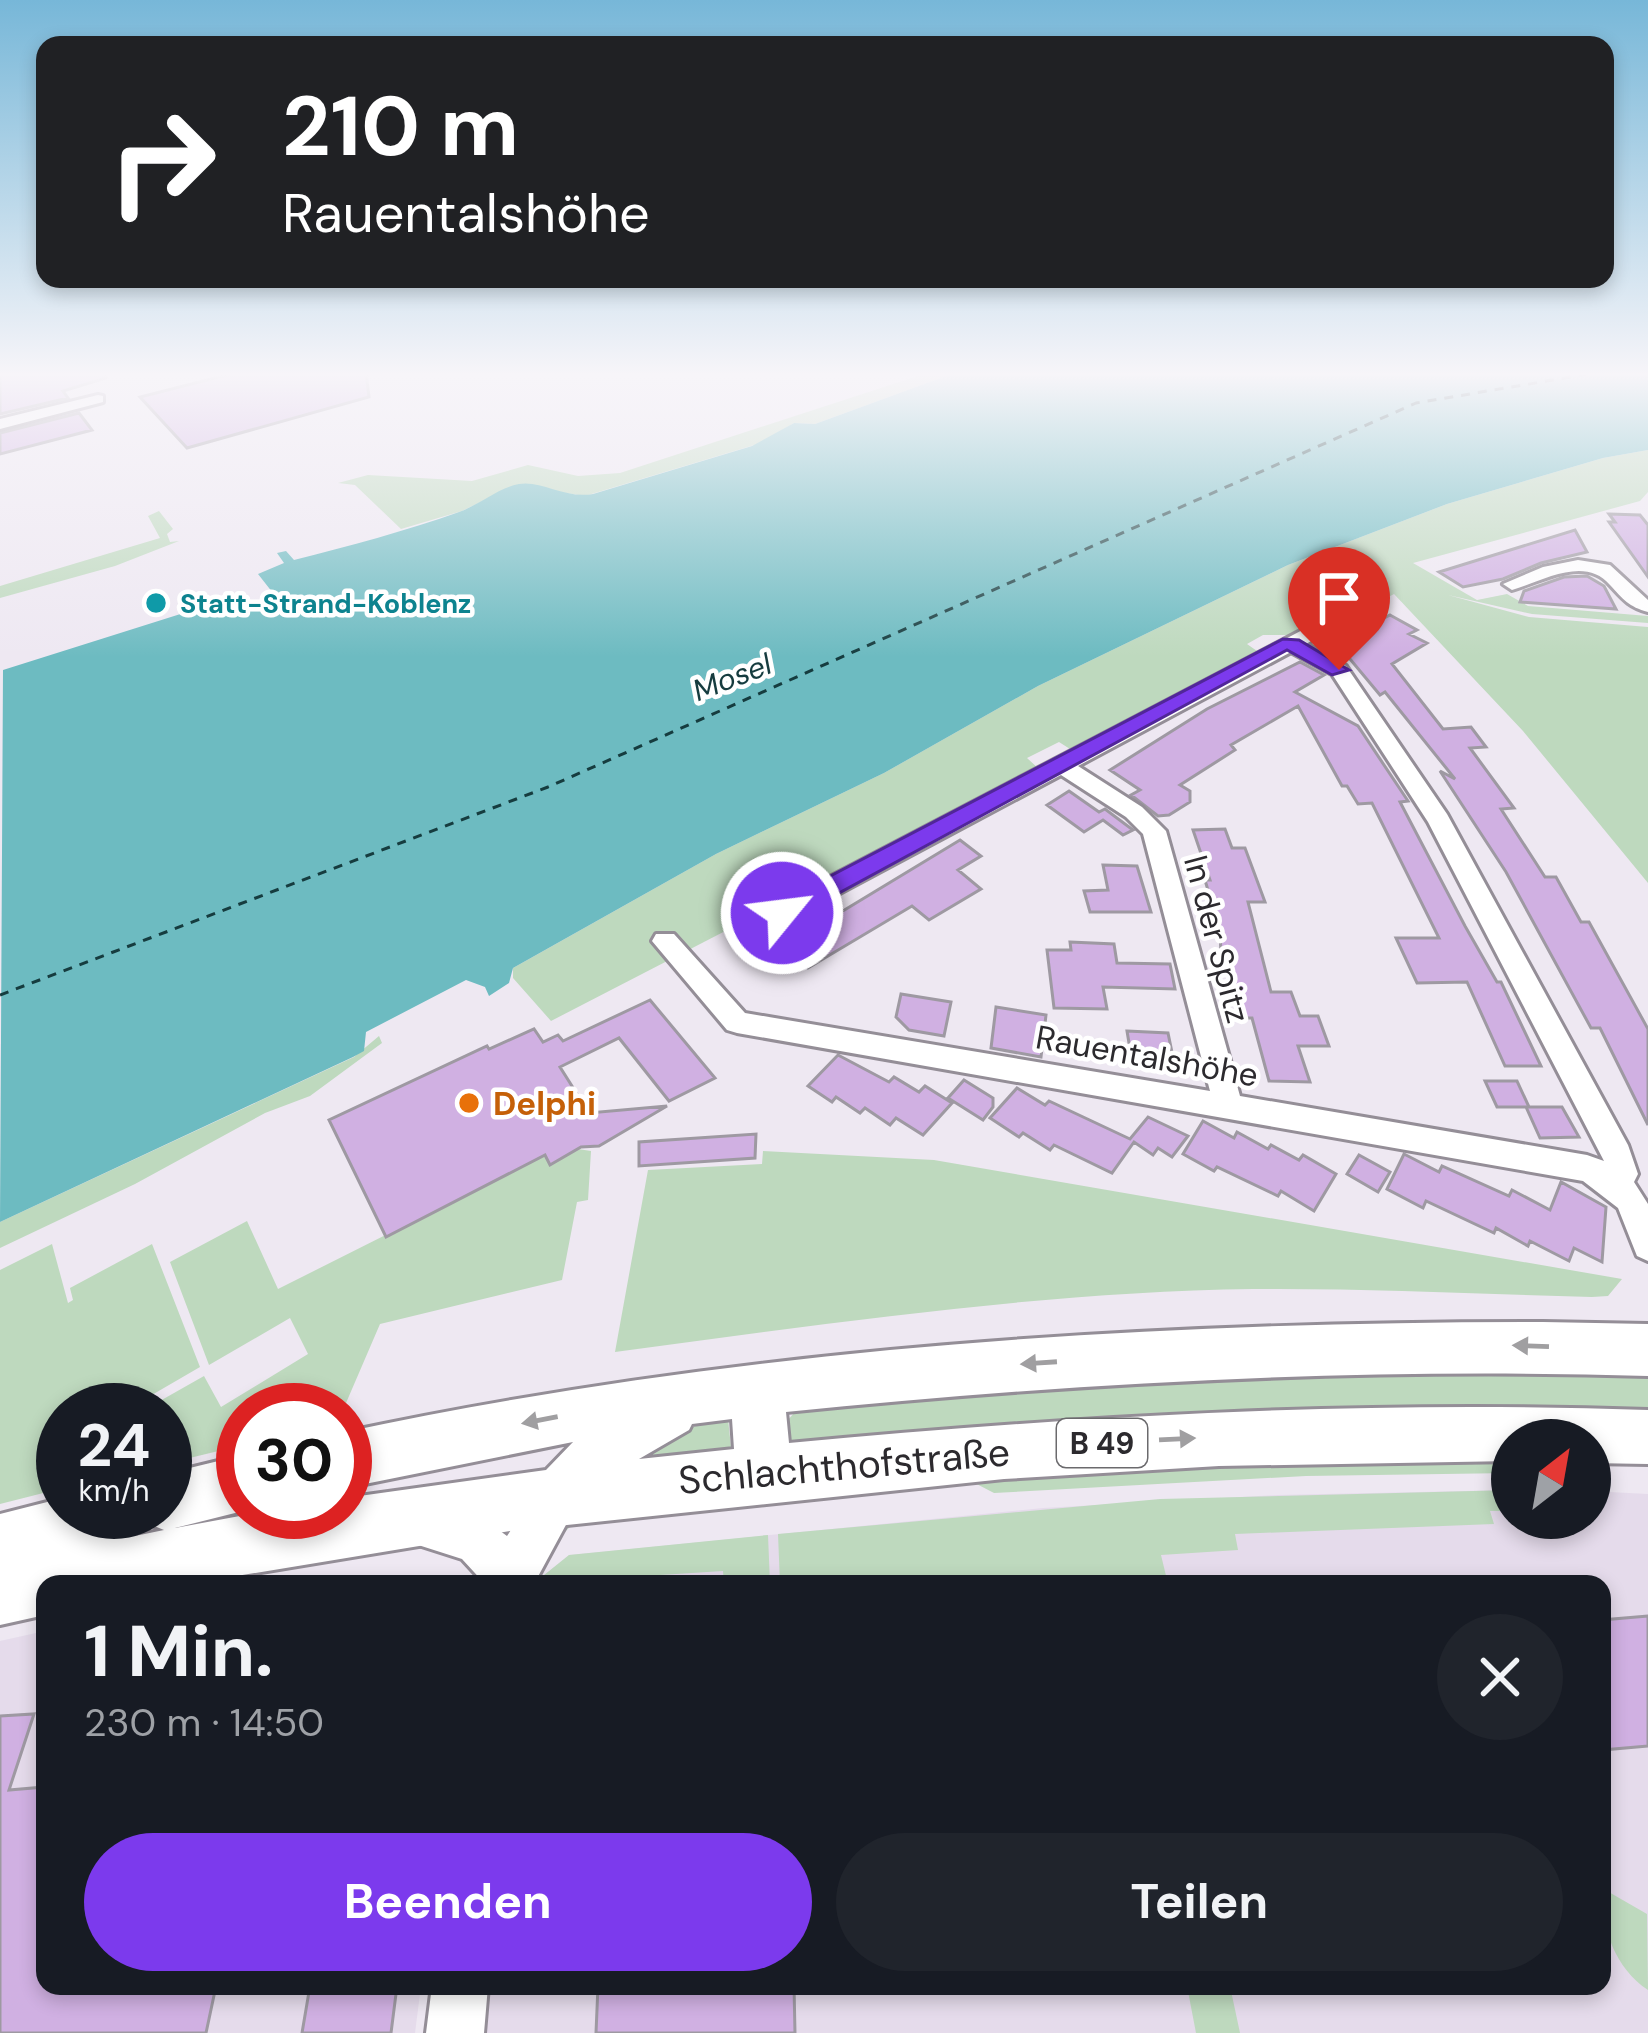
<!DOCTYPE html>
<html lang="de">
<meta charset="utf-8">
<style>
body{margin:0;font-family:"DM Sans",sans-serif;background:#20242c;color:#f1f3f6;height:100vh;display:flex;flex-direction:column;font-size:45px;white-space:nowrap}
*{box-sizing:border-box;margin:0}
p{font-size:39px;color:#9ea1a6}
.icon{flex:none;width:66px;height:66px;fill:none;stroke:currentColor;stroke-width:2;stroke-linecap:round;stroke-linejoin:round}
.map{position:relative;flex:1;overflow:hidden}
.panel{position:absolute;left:36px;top:1575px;width:1575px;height:420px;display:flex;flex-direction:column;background:#171b24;border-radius:24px;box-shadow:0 6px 18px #0003}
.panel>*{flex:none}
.guide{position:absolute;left:36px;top:36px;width:1578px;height:252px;border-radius:24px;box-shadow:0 6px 18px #0003;background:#202124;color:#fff;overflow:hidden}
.needle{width:78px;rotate:31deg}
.controls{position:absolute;left:1491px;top:1419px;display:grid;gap:24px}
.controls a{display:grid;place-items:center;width:120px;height:120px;border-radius:50%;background:#171b24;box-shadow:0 6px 18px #0003;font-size:60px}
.speed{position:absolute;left:36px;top:1383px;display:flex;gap:24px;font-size:60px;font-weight:700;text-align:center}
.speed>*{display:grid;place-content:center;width:156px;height:156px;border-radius:50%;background:#171b24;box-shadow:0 6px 18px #0003;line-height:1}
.speed small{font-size:30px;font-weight:400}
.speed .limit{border:18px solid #d22;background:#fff;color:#111}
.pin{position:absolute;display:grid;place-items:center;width:102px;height:102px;color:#fff;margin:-123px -51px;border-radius:50% 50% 50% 0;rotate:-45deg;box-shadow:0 0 12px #0007}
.pin .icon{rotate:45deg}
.me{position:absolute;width:132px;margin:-66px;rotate:61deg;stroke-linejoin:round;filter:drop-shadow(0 0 9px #0008)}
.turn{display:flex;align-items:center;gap:42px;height:252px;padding:0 48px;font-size:54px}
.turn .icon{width:156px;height:156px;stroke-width:2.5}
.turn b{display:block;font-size:84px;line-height:102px}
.round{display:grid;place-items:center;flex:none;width:126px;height:126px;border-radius:63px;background:#20242c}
.headline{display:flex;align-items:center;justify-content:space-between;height:204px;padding:0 48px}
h1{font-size:72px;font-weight:700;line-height:90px}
.primary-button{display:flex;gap:24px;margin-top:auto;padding:24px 48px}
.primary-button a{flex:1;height:138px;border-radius:72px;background:#7c3aed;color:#fff;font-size:48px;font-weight:700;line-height:138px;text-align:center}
.primary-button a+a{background:#20242c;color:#f1f3f6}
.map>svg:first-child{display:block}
</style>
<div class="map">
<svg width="1648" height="2033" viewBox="0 0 1648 2033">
<rect width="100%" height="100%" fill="#eee8f2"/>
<path fill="#e5dbeb" d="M1512 1490V1518H1590V1491L1648 1494V2033H481L485 1986H1602V1584H533L569 1555 1043 1508 1278 1495Z
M45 1631V1986H421L415 2033H0V1641Z"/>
<path fill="#bed9be" d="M930 372H957L815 424 794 423 761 443 585 496 515 485 462 511 401 529 355 485 338 483 368 475 472 481 528 465 578 476 620 473Z
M1648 450V492L1640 501 1413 563 1477 600 1507 594 1528 606 1648 616V623L1532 614 1448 595 1529 617 1648 627V883L1523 731 1394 594 1351 617 1335 612 1288 635H1263L1247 644 1257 651 1070 749 1059 742 1027 758 1039 769 551 1021 513 978V968L522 963 716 854 884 773 1038 686 1288 565 1447 504 1603 458Z
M159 511 173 529 167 534 170 542 179 541 115 566 0 598V586L160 538 148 516Z
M379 1036 382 1043 310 1096 265 1113 135 1184 0 1248V1222L354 1057Z
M578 1149 591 1151 588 1200 577 1202 562 1280 380 1324 343 1410H243V1445L165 1464V1410H144L204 1376 221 1407 308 1354 290 1318 209 1365 170 1262 247 1221 278 1289 545 1155 550 1164Z
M763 1151 934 1160 1622 1279 1608 1296 1592 1297C1480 1294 1366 1288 1253 1289 1040 1292 826 1324 615 1352L648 1170 762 1164Z
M52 1244 68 1303 73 1300 70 1288 152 1244 200 1367 126 1410H63V1488L0 1504V1270Z
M1306 1359 1648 1366V1418L798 1449 788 1442 787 1421 794 1413 808 1409Z
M728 1419 732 1456 622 1467 683 1429Z
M1512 1448V1473L1306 1476 994 1493 967 1479 585 1513 555 1541 579 1509 1123 1460Z
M1512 1490V1511H1490L1494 1524 1235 1534 1238 1550 1161 1555 1168 1584H780L778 1534 1160 1499Z
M768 1535 770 1584H724L723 1571 598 1579 597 1584H533L569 1555Z
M1607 1891 1647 1914 1648 1990C1615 1968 1602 1929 1602 1892Z
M1187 1986H1230L1240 2033H1196Z"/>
<path fill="#6dbbc1" d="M957 372H1648V450L1603 458 1447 504 1288 565 1038 686 884 773 716 854 513 968 509 983 489 996 485 987 466 980 366 1032 364 1051 353 1057 0 1222 3 670 209 605 214 611 239 613 280 602 258 574 284 563 277 553 286 551 294 560C349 546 406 531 459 512 479 505 498 488 519 484 541 480 565 499 593 494L752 446 794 423 815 424Z"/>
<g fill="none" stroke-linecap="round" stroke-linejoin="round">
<path stroke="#163c3f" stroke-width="3" stroke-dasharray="9 8" stroke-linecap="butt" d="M0 995 548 787 1416 403 1600 372"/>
</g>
<path fill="#d0b0e2" stroke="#9e99a2" stroke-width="3" d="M0 372H105L106 378 63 391 68 398 0 414Z
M238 372H366L369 397 187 448 140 397Z
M79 413 92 430 0 454V433Z
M1609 514 1640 515 1648 525V577L1609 522H1615Z
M1575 530 1587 552 1541 563 1503 579 1463 587 1439 572Z
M1587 576 1604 586 1616 609 1520 602 1524 591 1564 577Z
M1390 615 1417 630 1409 634 1427 643 1392 664 1443 729 1471 727 1486 747 1470 748 1514 808 1501 809 1545 877H1556L1581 922H1589L1648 1029V1125L1600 1028H1591L1506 872 1440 771 1455 779 1385 692 1380 695 1350 659 1325 649Z
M1300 662 1324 675 1295 692 1358 726 1408 801 1400 802 1465 926 1497 982H1501L1541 1066H1505L1467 982 1417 983 1396 938H1439L1372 803 1358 804 1347 786H1342L1298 706 1231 745 1235 750 1180 785 1190 791V802L1169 815 1158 816 1131 795 1140 790 1110 770 1207 709Z
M1069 791 1099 812 1105 809 1133 830 1123 835 1103 820 1084 832 1047 805Z
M1225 829 1232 848H1245L1265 902H1248L1271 992H1291L1300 1016H1318L1329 1046H1298L1310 1082 1269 1081 1252 1018H1240L1221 955 1220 932 1205 880H1210L1193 830Z
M960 840 981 856 958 870 981 889 929 920 912 906 808 968 785 946Z
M1103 865 1137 866 1151 912H1090L1084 891 1108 890Z
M1070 942 1114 944 1117 963 1170 964 1175 989 1103 987 1107 1009 1054 1008 1047 950H1071Z
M901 994 951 1002 944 1036 909 1030 896 1017Z
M650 1000 715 1078 669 1101 619 1038 560 1067 589 1113 667 1106 599 1146 581 1147 550 1165 545 1155 386 1237 329 1120 487 1046 489 1049 534 1029 543 1042 558 1035 563 1041Z
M996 1007 1046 1015 1041 1057 991 1048Z
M1127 1031 1168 1033 1174 1062 1132 1061Z
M838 1055 889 1082 894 1077 919 1092 925 1086 952 1103 923 1135 896 1118 890 1125 865 1108 860 1113 836 1097 832 1102 808 1086Z
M964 1080 993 1098V1107L983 1120 948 1098Z
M1485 1081H1517L1529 1107H1562L1579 1137 1540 1138 1526 1107H1497Z
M1017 1088 1045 1105 1049 1101 1130 1139 1148 1117 1188 1136 1172 1157 1158 1148 1153 1155 1134 1142 1112 1173 1054 1145 1050 1150 1023 1133 1019 1137 990 1118Z
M1203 1121 1234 1138 1237 1132 1268 1149 1271 1145 1299 1160 1303 1155 1336 1174 1314 1211 1281 1191 1278 1196 1217 1167 1214 1171 1183 1154Z
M756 1134 755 1158 639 1166V1142Z
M1404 1154 1439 1172 1442 1166 1509 1196 1512 1190 1550 1210 1561 1182 1606 1207 1602 1262 1574 1248 1569 1261 1530 1241 1528 1246 1496 1228 1494 1233 1426 1201 1423 1208 1387 1189Z
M1359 1155 1390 1172 1378 1192 1347 1174Z
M1648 1616V1746L1602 1750V1620Z
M34 1714 9 1790 45 1787V1986H216L206 2033H0V1716Z
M310 1986H397L391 2033H302Z
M598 1986H794L795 2033H596Z"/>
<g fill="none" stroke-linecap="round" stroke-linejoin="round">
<defs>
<path id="minor" d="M98 395 103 396V402L0 429V419Z
M1578 560 1610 565 1648 600V612C1629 607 1623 599 1610 585 1585 555 1542 581 1512 590L1503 584 1543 567Z
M1335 613 1352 617 1306 644 1346 666 1447 814 1628 1145 1638 1174 1634 1182 1648 1204V1261L1637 1256 1618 1208 1583 1181 737 1033 727 1030 652 941 656 934H674L745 1013 1210 1091 1143 834 1126 817 1061 775 791 919H773L770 913 784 901 765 881 777 872 803 891ZM1291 652 1332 674 1428 822 1604 1161 1587 1155 1240 1096 1166 831 1142 807 1078 766Z"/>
<path id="tertiary" d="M559 1475 575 1481 581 1497 534 1584H485L462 1559 412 1543 405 1527 412 1511C442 1499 483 1517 507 1536L543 1481Z
M432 1986H488L484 2033H426Z"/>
<path id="primary" d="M1543 1322 1648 1324V1376C1360 1367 1072 1383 786 1412L789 1443C1075 1416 1360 1400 1648 1410V1464L1590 1463V1440H1512V1461L1219 1466 1004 1479 510 1531 188 1584H45V1615L0 1625V1514L63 1498V1512H165V1474L243 1455V1511L175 1528 262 1512H345V1498L546 1470 573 1442 345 1488V1432C739 1348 1141 1322 1543 1322ZM732 1419 734 1449 639 1459 689 1430 692 1424ZM147 1523 164 1530 135 1536 143 1532Z"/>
</defs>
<use href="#minor" stroke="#948e97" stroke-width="6"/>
<use href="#tertiary" stroke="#948e97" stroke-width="6"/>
<use href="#primary" stroke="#948e97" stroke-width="6"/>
<use href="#minor" fill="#fff" fill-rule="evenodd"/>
<use href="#tertiary" fill="#fff" fill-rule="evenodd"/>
<use href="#primary" fill="#fff" fill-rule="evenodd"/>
</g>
<defs><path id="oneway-solid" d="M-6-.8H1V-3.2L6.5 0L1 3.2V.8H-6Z" transform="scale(3)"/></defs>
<g fill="#a09fa1">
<use href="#oneway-solid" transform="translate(1531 1346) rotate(-178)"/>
<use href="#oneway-solid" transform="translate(1039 1363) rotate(176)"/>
<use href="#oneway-solid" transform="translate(540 1420) rotate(169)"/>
<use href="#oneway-solid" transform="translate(1177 1439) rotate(-3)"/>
</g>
<linearGradient id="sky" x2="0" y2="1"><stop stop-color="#77b7d8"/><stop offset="0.57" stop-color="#f7f5f9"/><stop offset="1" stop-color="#f7f5f9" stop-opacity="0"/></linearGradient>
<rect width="1648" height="657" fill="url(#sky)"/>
<path fill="#7c3aed" stroke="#51269a" stroke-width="3" d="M1283 639 1299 640 1349 670 1332 675 1287 650 791 919 782 922 770 913 773 906Z"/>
<circle fill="#0f9aa8" stroke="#fff" stroke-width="4.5" cx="156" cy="603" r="12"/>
<circle fill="#e8710a" stroke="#fff" stroke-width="4.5" cx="469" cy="1103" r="12"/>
<g text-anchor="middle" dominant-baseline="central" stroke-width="9" stroke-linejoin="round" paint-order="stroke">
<g font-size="27" font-weight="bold" fill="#0d838f" stroke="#fff" text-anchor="start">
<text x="180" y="603">Statt-Strand-Koblenz</text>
</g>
<g font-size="30" font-style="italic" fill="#163c3f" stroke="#fff">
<text transform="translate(732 677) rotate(-21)">Mosel</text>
</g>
<rect fill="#fff" stroke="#6b6a6d" stroke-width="3" x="1057" y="1419" width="90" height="48" rx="9"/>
<g font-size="30" font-weight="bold" fill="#2c2a2e">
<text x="1102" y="1443">B 49</text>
</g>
<g font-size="33" fill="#2c2a2e" stroke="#fff">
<text transform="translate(1217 939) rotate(75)">In der Spitz</text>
<text transform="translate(1147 1056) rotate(10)">Rauentalshöhe</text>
</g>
<g font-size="33" font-weight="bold" fill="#c56008" stroke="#fff" text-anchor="start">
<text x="493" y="1103">Delphi</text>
</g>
<g font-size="39" fill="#2c2a2e" stroke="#fff">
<text transform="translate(844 1466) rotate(-5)">Schlachthofstraße</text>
</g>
</g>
</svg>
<div class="controls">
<a><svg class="needle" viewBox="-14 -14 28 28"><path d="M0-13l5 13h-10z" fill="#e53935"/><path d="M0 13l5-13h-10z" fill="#9ea1a6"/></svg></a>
</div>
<div class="speed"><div>24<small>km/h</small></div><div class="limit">30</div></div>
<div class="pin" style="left:1339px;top:670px;background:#d93025"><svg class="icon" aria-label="arrive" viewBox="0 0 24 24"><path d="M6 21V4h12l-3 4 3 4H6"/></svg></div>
<svg class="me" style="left:782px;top:913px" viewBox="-20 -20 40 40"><circle r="17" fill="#7c3aed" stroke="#fff" stroke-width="3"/><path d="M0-11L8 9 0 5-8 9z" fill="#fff"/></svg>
<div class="guide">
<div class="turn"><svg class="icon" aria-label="right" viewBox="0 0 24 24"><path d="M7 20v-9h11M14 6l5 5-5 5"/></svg><div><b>210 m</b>Rauentalshöhe</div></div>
</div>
<section class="panel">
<div class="headline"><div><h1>1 Min.</h1><p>230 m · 14:50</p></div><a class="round"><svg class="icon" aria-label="close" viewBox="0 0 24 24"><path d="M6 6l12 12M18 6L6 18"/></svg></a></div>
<div class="primary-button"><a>Beenden</a><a>Teilen</a></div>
</section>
</div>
